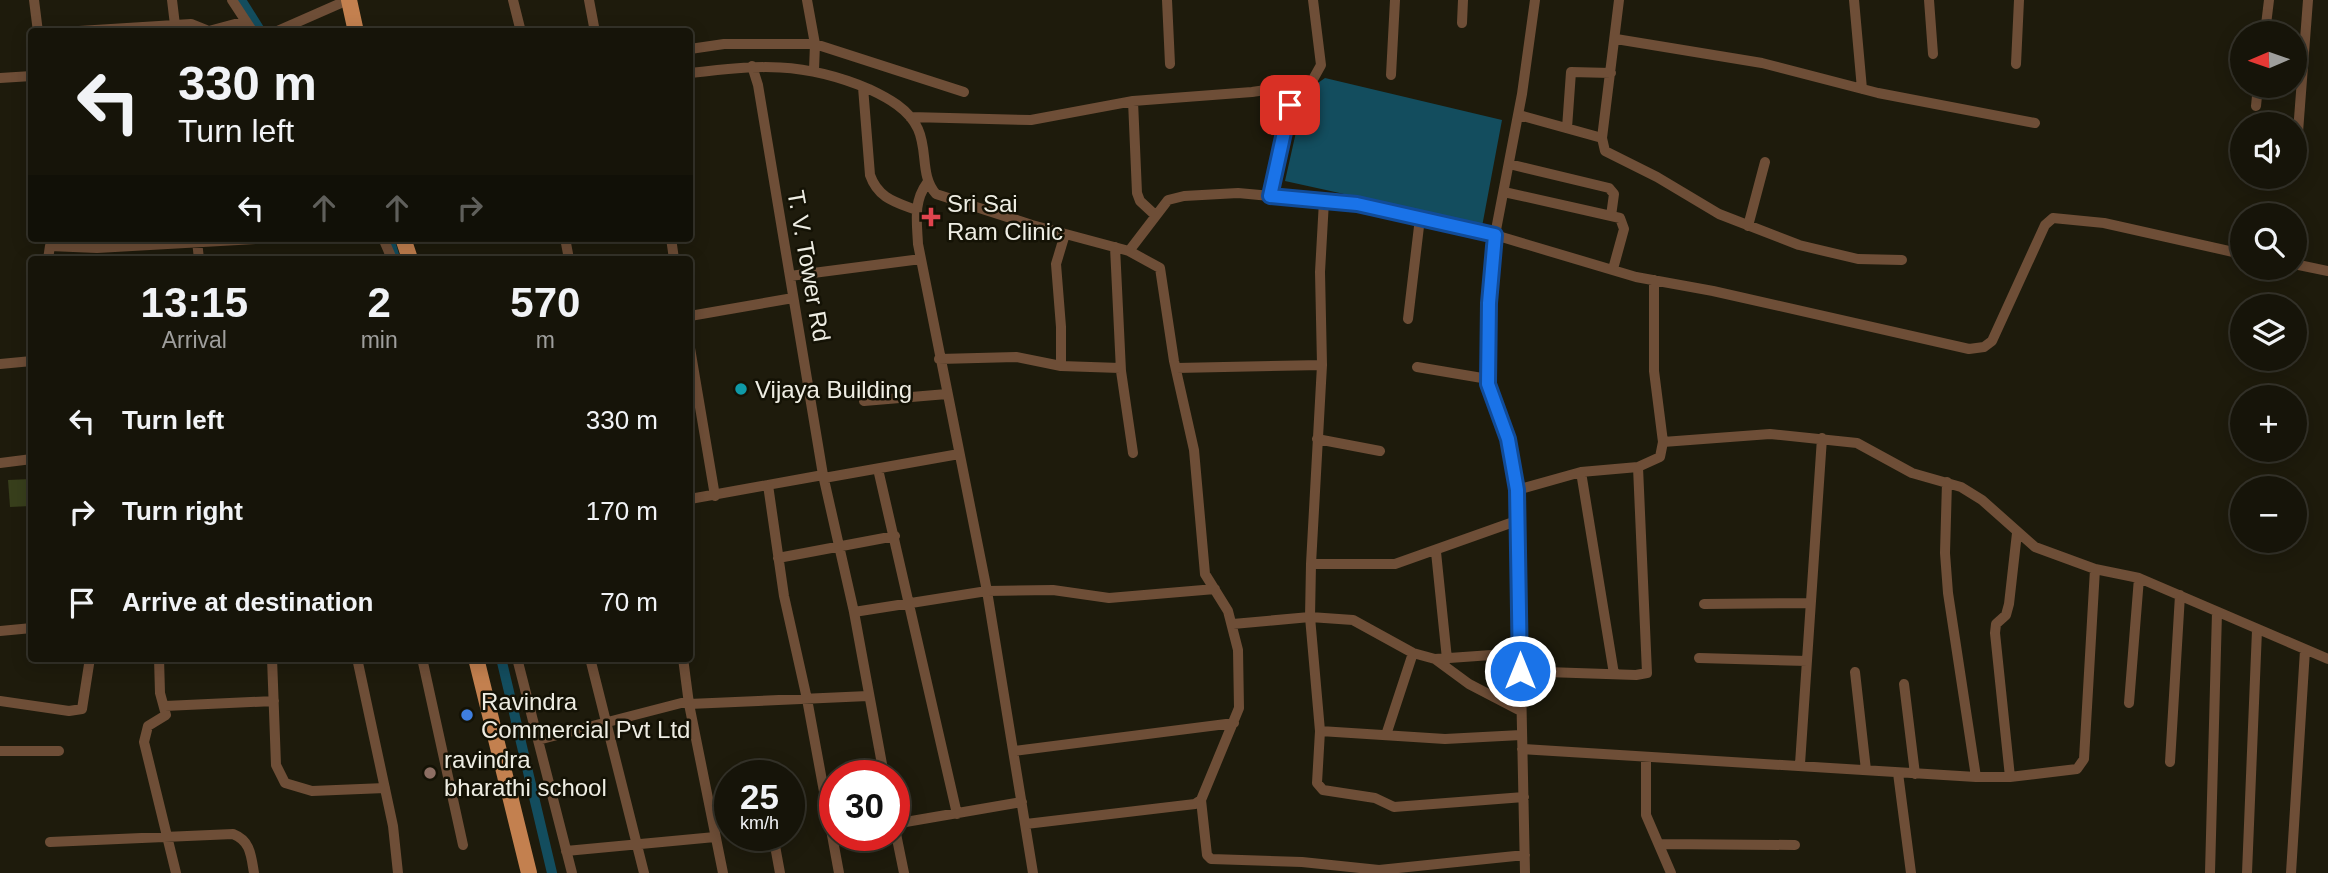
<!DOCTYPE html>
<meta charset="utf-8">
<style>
body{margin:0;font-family:Arial,sans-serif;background:#1f1d12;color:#f1f3f6;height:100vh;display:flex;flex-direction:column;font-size:26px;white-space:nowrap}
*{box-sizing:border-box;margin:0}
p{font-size:23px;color:#9e9e9c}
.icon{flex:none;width:38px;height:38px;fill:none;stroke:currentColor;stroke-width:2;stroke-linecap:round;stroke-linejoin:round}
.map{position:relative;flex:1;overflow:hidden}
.drawer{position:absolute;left:28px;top:256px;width:665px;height:406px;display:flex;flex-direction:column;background:#161409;border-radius:7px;box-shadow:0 4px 18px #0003,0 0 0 2px #35332a}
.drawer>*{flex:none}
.guide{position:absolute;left:28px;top:28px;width:665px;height:214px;border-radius:7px;box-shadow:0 4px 18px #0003,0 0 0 2px #35332a;background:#161409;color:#f1f3f6;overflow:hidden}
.needle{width:46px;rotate:268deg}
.tools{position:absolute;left:2230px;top:21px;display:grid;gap:14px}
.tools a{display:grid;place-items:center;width:77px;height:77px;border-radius:50%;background:#161409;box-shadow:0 4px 18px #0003,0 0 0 2px #35332a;font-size:35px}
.speed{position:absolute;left:714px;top:760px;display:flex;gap:14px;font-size:35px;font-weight:700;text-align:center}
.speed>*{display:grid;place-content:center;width:91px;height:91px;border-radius:50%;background:#161409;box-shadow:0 4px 18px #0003,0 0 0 2px #35332a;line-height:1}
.speed small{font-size:18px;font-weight:400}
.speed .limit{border:10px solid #d22;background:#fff;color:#111}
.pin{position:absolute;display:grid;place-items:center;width:60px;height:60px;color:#fff;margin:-30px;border-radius:14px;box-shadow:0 4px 10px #0006}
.me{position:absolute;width:77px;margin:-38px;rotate:0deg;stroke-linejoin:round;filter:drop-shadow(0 0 5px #0008)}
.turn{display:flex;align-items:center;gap:24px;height:147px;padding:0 35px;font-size:32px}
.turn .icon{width:91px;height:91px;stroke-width:2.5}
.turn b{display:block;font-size:49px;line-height:60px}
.lanes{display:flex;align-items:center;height:66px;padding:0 35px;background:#0003;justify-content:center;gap:35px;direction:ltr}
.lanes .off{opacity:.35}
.eta{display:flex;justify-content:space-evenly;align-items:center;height:119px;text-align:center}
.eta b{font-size:42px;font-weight:700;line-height:49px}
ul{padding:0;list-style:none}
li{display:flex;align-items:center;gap:21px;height:91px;padding:0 35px}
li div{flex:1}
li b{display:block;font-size:26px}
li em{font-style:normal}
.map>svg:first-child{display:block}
</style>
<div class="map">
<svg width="2328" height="873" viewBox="0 0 2328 873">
<rect width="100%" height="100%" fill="#1e1b0c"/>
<path fill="#383f1c" d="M31 479V506L10 507 8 480Z"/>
<path fill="#134d5e" d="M1325 78 1502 120 1481 232 1476 223 1285 181 1305 92Z"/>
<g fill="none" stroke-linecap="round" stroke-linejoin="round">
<path stroke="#134d5e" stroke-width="10" d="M241 0 261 32
M389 238 395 258
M501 658 552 873"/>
<path stroke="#6e4e37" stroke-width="10" d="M34 0 38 32
M172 0 175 25
M232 0 253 32
M513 0 521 32
M589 0 595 32
M807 0 815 44 814 70
M1167 0 1170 64
M1619 0 1602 138 1605 151 1657 177 1719 214 1799 245 1858 259 1902 260
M1854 0 1862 89
M1929 0 1933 54
M1462 23 1463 0
M63 32 191 24 206 30
M205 32 246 21
M275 32 348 0
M2265 33 2269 0
M1616 39 1762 63 1878 93 2035 123
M690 49 724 44H815L964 92
M2016 64 2019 0
M752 66 758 85 823 475 854 612 884 775
M690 73C758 65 803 61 869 89 888 98 909 109 918 129 928 151 920 176 936 194L1032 225 1129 251 1160 268 1174 361 1194 450 1205 574 1228 611 1238 650 1239 708 1201 800 1207 855 1211 859 1302 862 1379 870 1525 855
M1391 75 1395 0
M0 78 32 76
M863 87 870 175C878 198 895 202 916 210
M1133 101 1137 193 1140 201 1154 214
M2256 106 2258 86
M1519 115 1602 138
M910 117 1031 120 1133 101 1252 92 1311 83 1321 65 1313 0
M1567 128 1571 72 1611 73
M2298 132 2308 0
M1509 164 1609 188 1614 194 1611 216
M927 183C913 202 917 222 918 244L987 591 1033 873
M1504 192 1620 218 1624 229 1613 269
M1270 196 1296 86
M1324 201 1320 272 1322 365 1311 564 1310 617 1320 731 1445 739 1521 735
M1748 226 1765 162
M383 238 392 259
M565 238 569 259
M671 238 674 259
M197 241 199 259
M1115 247 1121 371 1133 453
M1129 251 1168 200 1184 196 1238 193 1357 204 1495 235 1636 277 1713 291 1969 349 1984 347 1992 341 2045 225 2053 218 2104 223 2242 254
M48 259 50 246 97 248 272 238
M2294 264 2328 271
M790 276 921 259
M690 316 793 298
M1408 319 1420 218
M690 348 715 496
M939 359 1016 357 1061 366 1120 368
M0 364 32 361
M1061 366V327L1056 264 1065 234
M1417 367 1488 379
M1176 368 1322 365
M864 401 947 394
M1317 439 1380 451
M1663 442 1770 434 1857 443 1912 473 1961 487 1982 500 2035 547 2095 569 2139 578 2328 659
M0 463 32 459
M878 469 957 814
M1581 472 1614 674
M824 478 959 454
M1947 482 1945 553 1948 593 1976 777
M768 485 784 596 807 699 839 873
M1517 490 1581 472 1638 467 1660 457 1663 442 1654 371V280
M690 499 823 475
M1436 552 1447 659
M778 558 895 536
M1311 564H1395L1519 520
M1704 604 1810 603
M854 612 987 591 1053 590 1109 598 1215 589
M1233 624 1310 617 1353 620 1413 653 1435 659 1520 653
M0 631 32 628
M159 658 160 693 166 715 148 726 144 742 176 873
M272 658 276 765 285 783 312 791 385 788
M357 658 393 826 398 873
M422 658 463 845
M517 658 572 873
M590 658 644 873
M683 658 689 704
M1699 658 1807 661
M1435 659 1469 684 1521 711
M1520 671 1636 675 1647 673 1638 467
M1855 672 1866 770
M1904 684 1915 774
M0 701 69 711 82 709 90 658
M2129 703 2139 578
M165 706 274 701
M1320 731 1317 783 1323 790 1375 798 1394 807 1524 797
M1386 735 1413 653
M538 740 689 701
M1522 749 1976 777H2010L2077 769 2084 759 2095 569
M0 751H59
M1014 751 1234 723
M1646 758V815L1671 873
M2170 762 2180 595
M1800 764 1822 438
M1898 773 1911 873
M2010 777 1995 633 1996 624 2006 615 2009 604 2017 533
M894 824 1022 802
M894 824 904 873
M1026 824 1195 804 1201 800
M773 835 780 873
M50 842 233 834C251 841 251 856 254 873
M1660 844 1795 845
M566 851 715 837
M723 873 689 704 868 696
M1525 873 1517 490 1508 439 1488 384 1489 303 1495 235 1522 94 1535 0
M2210 873 2217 612
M2247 873 2257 630
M2291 873 2305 650"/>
<path stroke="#c3804f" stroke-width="16" d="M349 0 356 32
M403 238 410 259
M476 658 529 873"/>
</g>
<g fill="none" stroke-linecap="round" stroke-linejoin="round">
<defs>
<path id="route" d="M1290 105 1270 196 1357 204 1495 235 1489 303 1488 384 1508 439 1517 490 1520 671"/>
</defs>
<use href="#route" stroke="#114b97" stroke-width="18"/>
<use href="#route" stroke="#1a73e8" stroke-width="12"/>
</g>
<path fill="#e0444e" stroke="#141205" stroke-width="2.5" d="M927.5 206.5h7v7h7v7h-7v7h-7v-7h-7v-7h7z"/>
<circle fill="#0f9aa8" stroke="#141205" stroke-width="2.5" cx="741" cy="389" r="7"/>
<circle fill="#3f7fe0" stroke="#141205" stroke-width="2.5" cx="467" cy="715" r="7"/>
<circle fill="#8d6e63" stroke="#141205" stroke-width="2.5" cx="430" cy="773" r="7"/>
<g text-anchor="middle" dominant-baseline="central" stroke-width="5" stroke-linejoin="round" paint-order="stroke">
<g font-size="24" fill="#eeede3" stroke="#141205" text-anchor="start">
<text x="947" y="203">Sri Sai<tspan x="947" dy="28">Ram Clinic</tspan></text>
<text x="755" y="389">Vijaya Building</text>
<text x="481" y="701">Ravindra<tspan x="481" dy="28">Commercial Pvt Ltd</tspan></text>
<text x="444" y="759">ravindra<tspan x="444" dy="28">bharathi school</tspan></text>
</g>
<g font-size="24" fill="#eeede3" stroke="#141205">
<text transform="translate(809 266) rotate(80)">T. V. Tower Rd</text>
</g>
</g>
</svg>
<div class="tools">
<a><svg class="needle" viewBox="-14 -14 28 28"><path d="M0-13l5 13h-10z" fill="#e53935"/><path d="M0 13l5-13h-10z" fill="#9e9e9c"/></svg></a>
<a><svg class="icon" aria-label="sound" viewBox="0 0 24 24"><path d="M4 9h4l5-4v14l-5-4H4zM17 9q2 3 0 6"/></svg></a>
<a><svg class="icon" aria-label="search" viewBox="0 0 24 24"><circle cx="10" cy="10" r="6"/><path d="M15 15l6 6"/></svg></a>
<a><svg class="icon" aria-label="layers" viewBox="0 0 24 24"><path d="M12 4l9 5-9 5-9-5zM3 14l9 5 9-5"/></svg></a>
<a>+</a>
<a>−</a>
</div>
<div class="speed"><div>25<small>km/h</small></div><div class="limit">30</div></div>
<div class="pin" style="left:1290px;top:105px;background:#d93025"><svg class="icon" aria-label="arrive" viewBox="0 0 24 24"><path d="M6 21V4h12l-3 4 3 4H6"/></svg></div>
<svg class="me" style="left:1520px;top:671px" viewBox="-20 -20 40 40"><circle r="17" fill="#1a73e8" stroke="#fff" stroke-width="3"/><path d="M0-11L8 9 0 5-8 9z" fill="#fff"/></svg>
<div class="guide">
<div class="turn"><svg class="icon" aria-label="left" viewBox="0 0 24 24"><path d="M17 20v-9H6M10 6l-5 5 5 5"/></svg><div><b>330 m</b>Turn left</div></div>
<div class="lanes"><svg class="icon" aria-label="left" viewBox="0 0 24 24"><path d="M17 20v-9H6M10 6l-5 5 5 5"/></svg><svg class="icon off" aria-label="ahead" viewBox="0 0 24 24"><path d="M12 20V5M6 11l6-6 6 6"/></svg><svg class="icon off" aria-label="ahead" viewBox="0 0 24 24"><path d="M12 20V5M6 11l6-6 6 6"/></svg><svg class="icon off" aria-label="right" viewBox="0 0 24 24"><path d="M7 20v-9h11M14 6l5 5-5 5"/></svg></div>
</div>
<section class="drawer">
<div class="eta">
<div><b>13:15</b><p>Arrival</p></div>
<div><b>2</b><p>min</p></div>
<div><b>570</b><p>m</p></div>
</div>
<ul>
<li><svg class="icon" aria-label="left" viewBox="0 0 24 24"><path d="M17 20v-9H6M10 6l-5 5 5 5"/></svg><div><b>Turn left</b></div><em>330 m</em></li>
<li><svg class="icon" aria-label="right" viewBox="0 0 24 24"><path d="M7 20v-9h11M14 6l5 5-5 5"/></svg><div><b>Turn right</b></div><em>170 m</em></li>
<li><svg class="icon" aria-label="arrive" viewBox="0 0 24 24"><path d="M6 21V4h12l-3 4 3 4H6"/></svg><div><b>Arrive at destination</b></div><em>70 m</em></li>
</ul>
</section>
</div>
